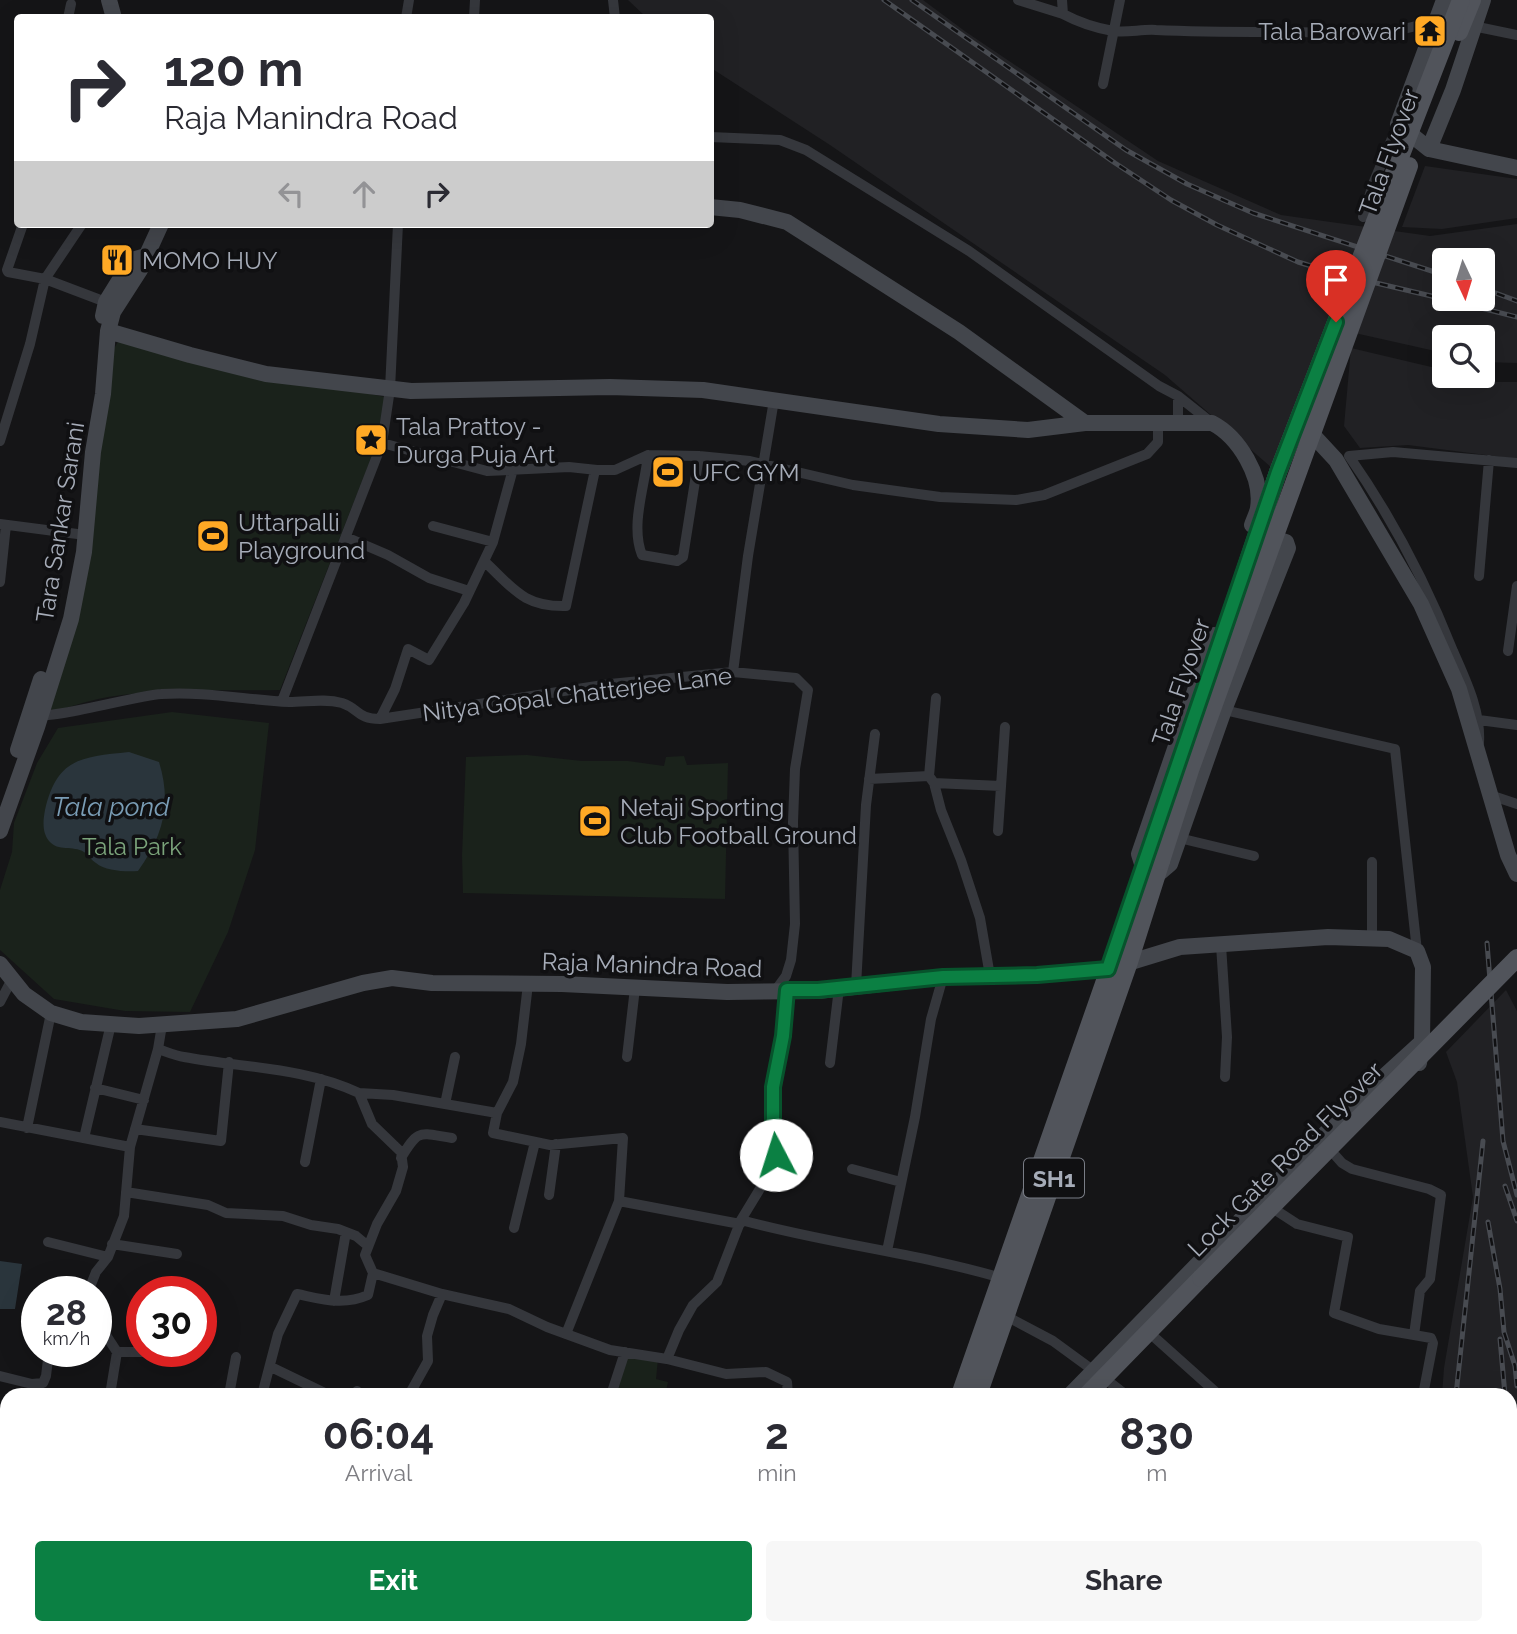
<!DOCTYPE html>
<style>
body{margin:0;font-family:Raleway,sans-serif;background:#f7f7f7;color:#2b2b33;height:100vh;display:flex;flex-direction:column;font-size:26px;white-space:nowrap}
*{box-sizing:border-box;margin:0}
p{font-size:23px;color:#7c7c81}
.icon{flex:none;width:38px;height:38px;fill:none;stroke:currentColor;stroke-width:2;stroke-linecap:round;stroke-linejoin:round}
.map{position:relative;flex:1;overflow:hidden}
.drawer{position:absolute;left:0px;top:1388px;width:1517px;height:247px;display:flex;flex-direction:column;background:#fff;border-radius:21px 21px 0 0;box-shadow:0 7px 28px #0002}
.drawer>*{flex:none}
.banner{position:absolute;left:14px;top:14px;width:700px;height:214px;border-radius:7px;box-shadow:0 7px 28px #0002;background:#fff;color:#2b2b33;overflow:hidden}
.needle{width:46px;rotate:176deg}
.buttons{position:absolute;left:1432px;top:248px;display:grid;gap:14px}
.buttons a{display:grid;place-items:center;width:63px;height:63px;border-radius:7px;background:#fff;box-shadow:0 7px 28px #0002;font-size:35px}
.speed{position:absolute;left:21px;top:1276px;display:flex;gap:14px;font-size:35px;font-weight:700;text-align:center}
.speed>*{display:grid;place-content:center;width:91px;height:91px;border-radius:50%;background:#fff;box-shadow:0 7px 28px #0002;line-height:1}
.speed small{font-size:18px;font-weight:400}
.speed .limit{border:10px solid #d22;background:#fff;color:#111}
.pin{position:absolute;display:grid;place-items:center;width:60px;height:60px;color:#fff;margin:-72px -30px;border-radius:50% 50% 50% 0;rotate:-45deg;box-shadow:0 0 7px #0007}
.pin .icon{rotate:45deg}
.me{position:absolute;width:77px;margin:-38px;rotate:355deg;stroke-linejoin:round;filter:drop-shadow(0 0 5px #0008)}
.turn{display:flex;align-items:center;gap:24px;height:147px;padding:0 35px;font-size:32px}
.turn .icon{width:91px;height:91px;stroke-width:2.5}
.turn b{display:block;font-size:49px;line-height:60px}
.lanes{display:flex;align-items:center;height:66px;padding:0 35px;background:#0003;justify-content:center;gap:35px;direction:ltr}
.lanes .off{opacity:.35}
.eta{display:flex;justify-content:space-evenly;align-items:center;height:119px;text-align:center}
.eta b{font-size:42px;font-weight:700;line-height:49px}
.action{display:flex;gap:14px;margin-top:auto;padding:14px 35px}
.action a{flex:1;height:80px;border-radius:7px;background:#0b8043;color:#fff;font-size:28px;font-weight:700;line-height:80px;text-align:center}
.action a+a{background:#f7f7f7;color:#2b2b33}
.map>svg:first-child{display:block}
</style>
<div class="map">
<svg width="1517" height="1634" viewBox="0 0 1517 1634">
<rect width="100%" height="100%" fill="#151517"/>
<path fill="#212124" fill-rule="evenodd" d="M628 0H923L966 32 1158 161 1281 215 1430 236 1517 224V363L1482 362V338H1444V353L1328 327 1272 468 1165 375 830 145 711 68 710 18 646 17ZM1444 261H1482V299H1444Z
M1425 166 1517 179V218L1442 229 1402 227Z
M1351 348 1444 370V376H1472L1497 382H1517V459L1408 445 1360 448 1344 426Z
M1506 990 1517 1011V1634H1394L1395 1628H1510V1395H1442L1444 1368 1473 1197 1457 1082 1446 1052Z"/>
<path fill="#1a221b" d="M118 342 385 397 377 443 280 690C223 691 165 688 108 697 85 701 63 709 41 716L64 660 113 350Z
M172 712 269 723 255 850 228 932 190 1012 125 1011 54 999 0 950V890L12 852 14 823 37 763 58 728Z
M527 755 582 761H628L664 766 666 757 684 756 687 765 728 763 725 899 463 893 462 856 466 757Z
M625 1352 658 1358 656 1379 668 1382 665 1395H611Z"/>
<path fill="#2a353c" d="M129 752 159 762C172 804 163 836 138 871 126 872 105 871 96 863 91 860 89 855 84 852 73 845 58 852 49 841 42 832 43 821 45 810 57 758 81 757 129 752Z
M0 1261 22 1264 15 1309H0Z"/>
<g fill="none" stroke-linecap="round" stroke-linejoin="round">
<path stroke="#35373c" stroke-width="10" d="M613 0 615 18
M1018 0 1063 14
M1062 0 1063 14C1078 22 1096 28 1113 31 1127 33 1142 29 1156 30 1197 32 1238 32 1279 32 1328 31 1393 40 1438 18
M68 18 71 4
M406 18 409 0
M474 18 475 0
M1473 26 1517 35
M1103 84 1120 0
M710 137 780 140 806 150 969 251 1159 386 1178 396V422
M1363 217 1373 184 1398 124
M23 224 7 270 8 272 45 279 82 224
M1178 396 1212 423
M0 441 30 344 45 279 111 304
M382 443 487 471 569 467 597 470H615L648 455 699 456 750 461 853 485 940 497 1016 500 1044 495 1147 454 1158 442V423
M648 455C645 486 630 525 642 555L677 561 683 557 699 456
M1349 456C1391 516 1426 583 1453 651 1466 681 1481 711 1479 743
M1349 456 1393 452 1517 463
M0 524 85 535
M433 526 493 542
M346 537 388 555 429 578 469 591
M484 561C513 588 523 607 566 606L595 470
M1479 576 1489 460
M0 582 6 525
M1508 651 1517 586
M733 672 748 556 774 400
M936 698 929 776 934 783 941 810 961 860 980 918 990 976
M282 701 382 443 390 389 398 224
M1224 710 1395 749 1417 951
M36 714C49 721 138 695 161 694 204 691 247 700 289 702 307 702 325 698 342 703 360 709 357 719 380 719L610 684 733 672 796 678 808 690 795 769 793 822 795 924 791 960 786 976 775 991
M380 719 395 689 408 649 429 660 464 603 493 542 513 469
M1479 720 1517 725
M869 779 929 776
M934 783 1001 786
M1490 795 1517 804
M998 831 1005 727
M1179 838 1254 856
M1372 938V862
M1221 945 1227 1037 1225 1077
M856 986 866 805 875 734
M0 1002 11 981
M158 1049C167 1052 176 1056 184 1057 243 1068 304 1067 359 1093L372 1124 401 1152 403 1167 396 1191 377 1224 365 1255 373 1273 442 1294 509 1309 547 1327 610 1350 667 1359 726 1374 766 1372 787 1382 788 1395
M627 1057 635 988
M830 1063 839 988
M95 1088 144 1100
M359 1093 393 1095 497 1113 493 1133 550 1145 623 1138 619 1201 740 1224
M445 1104 455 1057
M497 1113 513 1082 521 1044 528 984
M0 1122 130 1147
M27 1128 51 1013
M135 1129 221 1141 229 1062
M84 1138 111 1024
M401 1158C419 1128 419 1133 452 1138
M305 1162 321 1079
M852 1169 901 1182
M126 1192 208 1205 226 1213 283 1216 311 1225 338 1229 356 1236 368 1246
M549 1195 556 1144
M1277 1211 1297 1224 1348 1237 1334 1313 1379 1329 1414 1335 1420 1291 1430 1279 1441 1195 1429 1189 1352 1169 1342 1163 1334 1154
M741 1220C828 1244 918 1253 1005 1279
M514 1228 535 1142
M48 1242 108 1257
M112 1244 177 1254
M887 1251 915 1117 931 1019 943 977
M88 1292 96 1272 108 1257 124 1216 130 1147 158 1049 162 1025
M334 1301 346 1232
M1006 1316 1053 1341 1094 1371
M96 1327 104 1332 117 1352 110 1395
M566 1334 619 1201
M1414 1335 1431 1338 1433 1343 1423 1395
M1153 1336 1219 1395
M117 1352H171
M667 1359 679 1330 693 1305 717 1282 741 1220 772 1169 776 1155 773 1136V1087L783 1036 787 990
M271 1367 329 1395
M0 1376 32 1384 43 1383 46 1376 49 1351
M1108 1381 1126 1395
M229 1395 236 1357
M262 1395 278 1334 297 1294C322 1299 343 1306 368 1295L373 1273
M355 1395 357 1391 361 1395
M409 1395 428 1361 427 1336 433 1315 442 1294
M611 1395 625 1352
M0 1590 7 1562
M0 1619H7
M69 1628 106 1634
M254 1628 283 1634
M959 1628 995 1634
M312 1634 314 1628
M572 1634 573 1628
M1067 1634 1072 1628"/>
<path stroke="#43464c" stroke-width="16" d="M109 0 114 18
M1444 0 1398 124 1429 149 1517 168
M1429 149 1453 90 1483 0
M710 207 740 210 787 222 959 332 1085 423
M103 316 106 302 132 260 146 256
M108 331 190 355 266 374 411 391 610 387 703 390 939 424 1028 430 1085 423H1212C1239 437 1263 477 1258 508 1257 514 1254 519 1252 525
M1311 433 1336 460 1421 604 1459 689 1508 855 1517 874
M18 750 41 679
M0 831 37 727 71 619 84 552 93 452 103 394 108 331 113 312 140 270 161 224
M1144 870 1139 854 1214 635
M1156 876 1170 864 1224 710 1288 548 1286 542 1264 535
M0 964 24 994 51 1013 81 1022 139 1026 237 1019 363 983 392 978 432 983 562 984 727 992 818 991 943 977 1037 975 1108 969 1180 947 1328 937 1389 939 1417 951 1423 967 1422 1042 1419 1063
M1070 1395 1355 1103 1422 1042"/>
<path stroke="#51545b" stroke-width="18" d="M1459 32 1472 0
M960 1395 1148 858
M978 1395 1129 962 1161 861
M1087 1395 1201 1278
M891 1634 892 1628"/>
<defs>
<path id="rail" d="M884 0 1115 163 1171 200 1217 225 1298 262 1338 274 1444 299
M912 0 1126 150 1187 184 1253 213 1444 275
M1482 288 1517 301
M1445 299 1517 317
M1487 943 1503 1141 1517 1195
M1505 1186 1517 1221
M1488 1222 1500 1289 1504 1332 1515 1366 1517 1386
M1500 1339 1505 1395
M1456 1395 1483 1141
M1510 1449 1517 1519
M1452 1628V1634"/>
</defs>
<use href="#rail" stroke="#484b51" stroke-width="5"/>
<use href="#rail" stroke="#101012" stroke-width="2.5" stroke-dasharray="8" stroke-linecap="butt"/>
<path stroke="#51545b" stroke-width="18" d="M1148 858 1278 472 1461 0
M1161 861 1190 770 1409 166
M1201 1278 1517 958"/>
</g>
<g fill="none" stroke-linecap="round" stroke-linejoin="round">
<defs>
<path id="route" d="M776 1155 773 1136V1087L783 1036 787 990H818L943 977 1037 975 1108 969 1278 472 1336 322"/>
</defs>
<use href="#route" stroke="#07532c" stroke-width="18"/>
<use href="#route" stroke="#0b8043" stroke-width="12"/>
</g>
<defs>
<symbol id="temple-square" viewBox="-11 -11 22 22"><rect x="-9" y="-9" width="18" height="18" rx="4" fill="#ffa925" stroke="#101012"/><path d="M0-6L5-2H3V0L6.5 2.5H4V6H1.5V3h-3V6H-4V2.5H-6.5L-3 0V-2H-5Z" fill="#111"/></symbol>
<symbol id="restaurant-square" viewBox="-11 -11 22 22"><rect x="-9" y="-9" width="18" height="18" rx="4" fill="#ffa925" stroke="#101012"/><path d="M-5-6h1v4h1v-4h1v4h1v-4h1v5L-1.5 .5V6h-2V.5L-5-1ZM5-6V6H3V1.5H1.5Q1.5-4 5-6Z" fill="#111"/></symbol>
<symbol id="sight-square" viewBox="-11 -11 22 22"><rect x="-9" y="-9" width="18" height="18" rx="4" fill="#ffa925" stroke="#101012"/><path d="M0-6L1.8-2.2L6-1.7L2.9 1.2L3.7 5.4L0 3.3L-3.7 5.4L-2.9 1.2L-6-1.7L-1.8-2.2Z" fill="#111"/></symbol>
<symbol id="stadium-square" viewBox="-11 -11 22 22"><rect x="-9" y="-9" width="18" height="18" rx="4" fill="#ffa925" stroke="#101012"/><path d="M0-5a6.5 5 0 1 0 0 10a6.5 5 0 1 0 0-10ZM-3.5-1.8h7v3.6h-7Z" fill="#111"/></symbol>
</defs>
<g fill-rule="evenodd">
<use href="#temple-square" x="1411" y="12" width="38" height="38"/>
<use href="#restaurant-square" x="98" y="241" width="38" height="38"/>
<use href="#sight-square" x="352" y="421" width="38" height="38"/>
<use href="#stadium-square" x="649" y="453" width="38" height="38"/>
<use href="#stadium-square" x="194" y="517" width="38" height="38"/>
<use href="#stadium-square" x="576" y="802" width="38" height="38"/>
</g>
<g text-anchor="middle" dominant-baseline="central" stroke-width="7" stroke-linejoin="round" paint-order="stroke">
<rect fill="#101012" stroke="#797d86" stroke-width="2" x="1024" y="1158.5" width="60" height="39" rx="5"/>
<g font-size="23" font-weight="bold" fill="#a6acb8">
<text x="1054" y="1178">SH1</text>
</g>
<g font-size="24" fill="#a6acb8" stroke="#101012" text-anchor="start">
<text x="1406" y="31" text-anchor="end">Tala Barowari</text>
<text x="142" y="260">MOMO HUY</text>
<text x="396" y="426">Tala Prattoy -<tspan x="396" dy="28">Durga Puja Art</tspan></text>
<text x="692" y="472">UFC GYM</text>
<text x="238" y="522">Uttarpalli<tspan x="238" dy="28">Playground</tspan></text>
<text x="620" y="807">Netaji Sporting<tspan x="620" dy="28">Club Football Ground</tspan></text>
</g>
<g font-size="24" fill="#a6acb8" stroke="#101012">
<text transform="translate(1389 152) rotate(-70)">Tala Flyover</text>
<text transform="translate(60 522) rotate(-81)">Tara Sankar Sarani</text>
<text transform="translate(1181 682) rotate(-71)">Tala Flyover</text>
<text transform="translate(577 694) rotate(-7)">Nitya Gopal Chatterjee Lane</text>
<text transform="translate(652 965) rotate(2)">Raja Manindra Road</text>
<text transform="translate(1285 1159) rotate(-45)">Lock Gate Road Flyover</text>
</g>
<g font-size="24" fill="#7ba47b" stroke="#101012">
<text x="132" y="846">Tala Park</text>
</g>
<g font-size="26" font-style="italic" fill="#7a9db6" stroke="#101012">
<text x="111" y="807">Tala pond</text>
</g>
</g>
</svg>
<div class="buttons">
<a><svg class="needle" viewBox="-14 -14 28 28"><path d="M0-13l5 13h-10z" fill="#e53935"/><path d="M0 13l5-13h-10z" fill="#7c7c81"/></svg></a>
<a><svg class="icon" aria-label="search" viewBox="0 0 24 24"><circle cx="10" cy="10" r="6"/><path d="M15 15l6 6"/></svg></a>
</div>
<div class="speed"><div>28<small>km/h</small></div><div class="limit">30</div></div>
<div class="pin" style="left:1336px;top:322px;background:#d93025"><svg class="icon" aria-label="arrive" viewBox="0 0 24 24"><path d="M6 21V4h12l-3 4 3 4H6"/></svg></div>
<svg class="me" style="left:776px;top:1155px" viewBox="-20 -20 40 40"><circle r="19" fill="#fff"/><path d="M0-13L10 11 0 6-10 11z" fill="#0b8043"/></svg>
<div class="banner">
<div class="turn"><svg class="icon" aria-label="right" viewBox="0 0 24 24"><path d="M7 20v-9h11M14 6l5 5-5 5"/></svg><div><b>120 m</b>Raja Manindra Road</div></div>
<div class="lanes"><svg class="icon off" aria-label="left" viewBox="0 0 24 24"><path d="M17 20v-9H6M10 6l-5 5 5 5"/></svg><svg class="icon off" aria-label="ahead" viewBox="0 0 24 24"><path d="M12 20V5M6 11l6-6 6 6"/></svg><svg class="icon" aria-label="right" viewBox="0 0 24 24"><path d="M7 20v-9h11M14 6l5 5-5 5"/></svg></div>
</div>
<section class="drawer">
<div class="eta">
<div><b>06:04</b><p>Arrival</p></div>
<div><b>2</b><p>min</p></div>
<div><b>830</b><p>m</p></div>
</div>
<div class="action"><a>Exit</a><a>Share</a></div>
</section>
</div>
